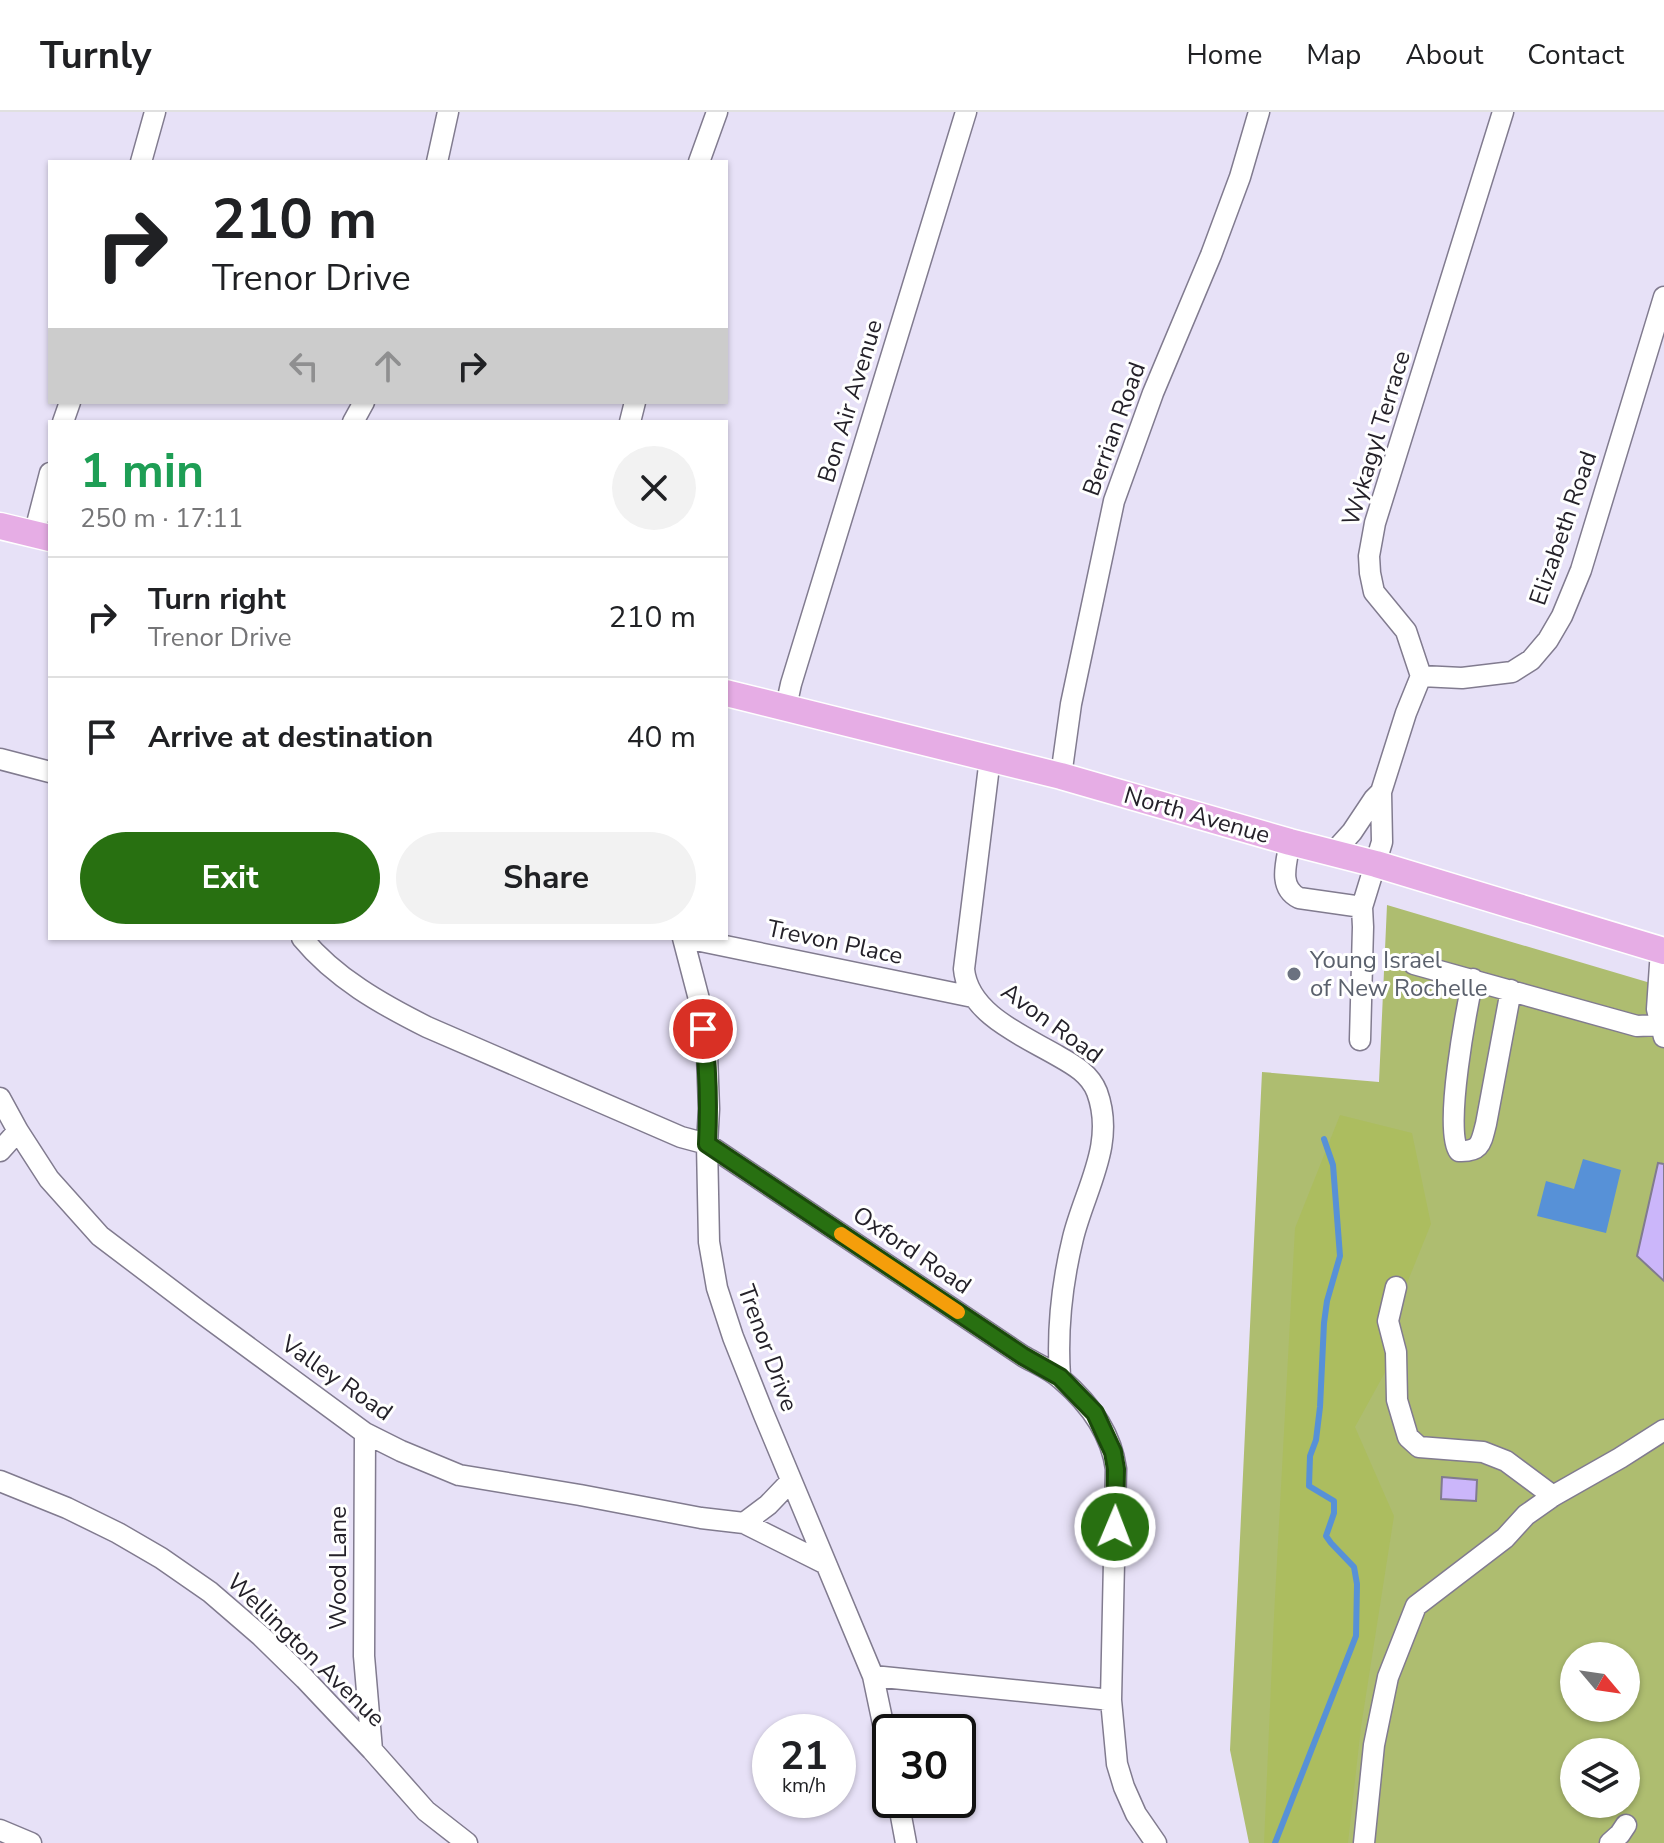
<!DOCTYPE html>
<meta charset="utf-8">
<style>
body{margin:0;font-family:"Nunito Sans",sans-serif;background:#f2f2f2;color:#202124;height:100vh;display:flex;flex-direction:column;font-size:30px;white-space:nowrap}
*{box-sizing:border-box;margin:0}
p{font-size:26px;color:#757577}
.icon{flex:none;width:44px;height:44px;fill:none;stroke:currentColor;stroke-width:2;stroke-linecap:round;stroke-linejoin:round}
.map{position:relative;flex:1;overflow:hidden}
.side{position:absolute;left:48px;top:308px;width:680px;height:520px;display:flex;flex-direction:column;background:#fff;border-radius:0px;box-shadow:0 2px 6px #0004}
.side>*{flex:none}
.hud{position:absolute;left:48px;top:48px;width:680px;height:244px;border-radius:0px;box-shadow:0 2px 6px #0004;background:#fff;color:#202124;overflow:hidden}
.needle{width:52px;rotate:119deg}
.controls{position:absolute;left:1560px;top:1530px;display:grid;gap:16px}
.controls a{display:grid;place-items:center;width:80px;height:80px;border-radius:50%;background:#fff;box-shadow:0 2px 6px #0004;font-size:40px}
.speed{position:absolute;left:752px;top:1602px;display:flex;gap:16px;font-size:40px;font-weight:700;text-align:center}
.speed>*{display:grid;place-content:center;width:104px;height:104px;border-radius:50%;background:#fff;box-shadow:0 2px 6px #0004;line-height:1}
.speed small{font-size:20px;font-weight:400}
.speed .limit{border:4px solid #111;border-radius:12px;background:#fff;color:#111}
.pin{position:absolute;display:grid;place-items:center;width:68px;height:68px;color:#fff;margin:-34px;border:4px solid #fff;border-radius:50%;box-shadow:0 2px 8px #0007}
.me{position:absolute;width:88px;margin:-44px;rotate:1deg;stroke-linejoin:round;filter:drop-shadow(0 0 6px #0008)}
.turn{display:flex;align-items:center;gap:28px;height:168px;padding:0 32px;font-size:36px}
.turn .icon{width:104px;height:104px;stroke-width:2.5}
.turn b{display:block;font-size:56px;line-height:68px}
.lanes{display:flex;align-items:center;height:76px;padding:0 32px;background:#0003;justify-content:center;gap:40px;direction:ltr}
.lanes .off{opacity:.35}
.round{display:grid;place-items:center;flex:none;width:84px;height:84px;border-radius:42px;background:#f2f2f2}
.overview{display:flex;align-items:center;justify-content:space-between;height:136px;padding:0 32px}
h1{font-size:48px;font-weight:700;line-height:60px;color:#1e9e55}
.cta{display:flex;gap:16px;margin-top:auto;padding:16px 32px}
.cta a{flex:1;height:92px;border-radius:48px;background:#287011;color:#fff;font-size:32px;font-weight:700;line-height:92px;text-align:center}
.cta a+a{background:#f2f2f2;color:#202124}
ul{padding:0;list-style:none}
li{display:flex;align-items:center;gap:24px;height:120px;padding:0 32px;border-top:2px solid #e0e0e0}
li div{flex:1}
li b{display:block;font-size:30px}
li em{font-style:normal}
header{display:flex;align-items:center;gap:48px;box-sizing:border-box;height:112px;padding:0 40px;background:#fff;border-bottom:2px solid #e0e0e0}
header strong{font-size:38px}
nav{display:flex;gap:44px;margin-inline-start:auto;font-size:28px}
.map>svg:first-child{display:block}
</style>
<header>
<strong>Turnly</strong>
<nav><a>Home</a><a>Map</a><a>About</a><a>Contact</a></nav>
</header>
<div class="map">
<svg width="1664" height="1731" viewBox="0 0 1664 1731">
<rect width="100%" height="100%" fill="#e7e1f7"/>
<path fill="#aebd70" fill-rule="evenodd" d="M1387 793 1664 875V1731H1249L1230 1638 1262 960 1379 970ZM1574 1544H1626V1596H1574ZM1574 1640H1626V1692H1574Z"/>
<path fill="#acbd5f" d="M1340 1003 1412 1021 1431 1112 1403 1181 1388 1255 1355 1315 1394 1404 1361 1615 1348 1731H1264L1274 1504 1295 1116Z"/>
<path fill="#5791d7" d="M1583 1047 1621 1058 1606 1121 1537 1104 1546 1069 1574 1077Z"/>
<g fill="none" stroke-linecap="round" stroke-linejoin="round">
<path stroke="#5791d7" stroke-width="6" d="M1275 1731 1356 1524 1357 1472 1354 1455 1331 1431 1326 1424 1334 1401V1389L1309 1374 1310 1344 1316 1328 1320 1295 1324 1211 1327 1189 1340 1144 1333 1053 1324 1027"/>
</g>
<path fill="#cbb6fa" stroke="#817b8f" stroke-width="2" d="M1658 1051 1664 1052V1169L1637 1144Z
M1442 1365 1477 1368 1476 1389 1441 1387Z"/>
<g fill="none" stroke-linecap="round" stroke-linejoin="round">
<defs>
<path id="minor" d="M141 50 155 0
M437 50 448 0
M699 50 717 0
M63 310 70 290
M353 310 364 290
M630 310 635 290
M34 423 50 361
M1421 564 1462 566 1512 560 1531 548 1548 528 1562 504 1581 458 1664 185
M786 595 791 572 966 0
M990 646 964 857C968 902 1024 924 1058 944 1074 953 1090 962 1097 980 1116 1032 1085 1077 1073 1126 1062 1171 1057 1220 1060 1265
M0 647 50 660
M1061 664 1071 592 1114 389 1153 281 1211 143 1240 65 1259 0
M1290 730C1287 749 1277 775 1299 786L1362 795
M1333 741 1352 720 1374 687 1381 680
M302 826C335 866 381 892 427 915L681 1025 707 1032 1023 1244C1035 1251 1050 1257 1061 1267 1089 1291 1111 1320 1116 1357L1111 1588 1117 1652 1124 1675 1136 1702 1156 1731
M683 826 700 891 707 942 709 997 707 1032 709 1130 717 1176 733 1225 764 1303 873 1564 890 1645
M686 826 973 885
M1661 838 1657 897 1664 925
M1414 852 1637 914 1660 913
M1473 867C1467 895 1443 1019 1459 1039 1481 1040 1481 1031 1486 1012L1511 878
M1360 928 1363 815 1362 795 1382 730 1381 680 1406 601 1421 564 1406 519 1374 480 1370 461 1369 444 1375 411 1503 0
M0 986 18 1019 49 1067 100 1124 199 1199 365 1321 401 1339 459 1363 580 1383 701 1406 744 1411 826 1452
M0 1039 18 1019
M1396 1175 1388 1209 1396 1240 1397 1288 1408 1325 1419 1335 1483 1340 1506 1349 1553 1384
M365 1321 364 1544 372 1638
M0 1369 67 1396 118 1421 161 1446 210 1480 261 1524 305 1567 372 1638 426 1699 467 1731
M744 1411 768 1393 791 1369
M873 1564 1111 1588
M898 1688 906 1731
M0 1718 31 1731
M1364 1731 1374 1633 1388 1565 1416 1494 1505 1426 1526 1403 1553 1384 1620 1346 1664 1318
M1610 1731 1620 1722 1626 1713"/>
<path id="major" d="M0 414 50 426
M726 581 1061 664 1290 730 1376 752 1664 839"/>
</defs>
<use href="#minor" stroke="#817b8f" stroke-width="23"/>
<use href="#major" stroke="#fff" stroke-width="29"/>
<use href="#minor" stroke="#fff" stroke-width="20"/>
<use href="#major" stroke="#e6ade5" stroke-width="26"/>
</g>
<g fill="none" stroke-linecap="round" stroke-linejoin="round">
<defs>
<path id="route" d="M703 917C708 955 709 993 707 1032L1023 1244 1060 1265 1095 1301 1113 1340 1116 1357 1115 1415"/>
</defs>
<use href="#route" stroke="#1a490b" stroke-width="20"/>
<use href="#route" stroke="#287011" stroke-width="14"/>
<path stroke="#f59e0b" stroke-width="14" d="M841 1122 958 1200"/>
</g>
<circle fill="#6b7280" stroke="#fff" stroke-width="3" cx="1294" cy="862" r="8"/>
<g text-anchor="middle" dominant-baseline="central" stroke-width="6" stroke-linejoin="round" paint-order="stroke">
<g font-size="24" fill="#242129" stroke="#fff">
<text transform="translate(850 289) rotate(-73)">Bon Air Avenue</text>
<text transform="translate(1114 317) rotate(-70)">Berrian Road</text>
<text transform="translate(1376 326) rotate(-73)">Wykagyl Terrace</text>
<text transform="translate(1563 416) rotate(-71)">Elizabeth Road</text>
<text transform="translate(1197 703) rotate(16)">North Avenue</text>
<text transform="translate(835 830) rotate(12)">Trevon Place</text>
<text transform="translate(1052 911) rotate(36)">Avon Road</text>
<text transform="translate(912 1138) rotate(34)">Oxford Road</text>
<text transform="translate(768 1236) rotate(70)">Trenor Drive</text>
<text transform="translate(337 1266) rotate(35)">Valley Road</text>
<text transform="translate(338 1456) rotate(-90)">Wood Lane</text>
<text transform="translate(306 1538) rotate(44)">Wellington Avenue</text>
</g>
<g font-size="24" fill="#5b616d" stroke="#fff" text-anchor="start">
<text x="1310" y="848">Young Israel<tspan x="1310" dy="28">of New Rochelle</tspan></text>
</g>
</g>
</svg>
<div class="controls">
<a><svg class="needle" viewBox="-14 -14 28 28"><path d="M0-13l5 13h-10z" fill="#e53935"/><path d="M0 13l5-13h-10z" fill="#757577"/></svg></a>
<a><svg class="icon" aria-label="layers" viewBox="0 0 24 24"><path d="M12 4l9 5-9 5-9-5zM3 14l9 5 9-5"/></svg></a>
</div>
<div class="speed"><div>21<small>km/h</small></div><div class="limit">30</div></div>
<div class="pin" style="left:703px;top:917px;background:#d93025"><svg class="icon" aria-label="arrive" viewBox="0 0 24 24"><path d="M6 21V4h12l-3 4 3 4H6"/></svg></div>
<svg class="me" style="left:1115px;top:1415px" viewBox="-20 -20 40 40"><circle r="17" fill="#287011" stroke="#fff" stroke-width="3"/><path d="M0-11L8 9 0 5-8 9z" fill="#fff"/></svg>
<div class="hud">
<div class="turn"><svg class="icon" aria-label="right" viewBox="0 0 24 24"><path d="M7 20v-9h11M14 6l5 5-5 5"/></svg><div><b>210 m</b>Trenor Drive</div></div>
<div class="lanes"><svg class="icon off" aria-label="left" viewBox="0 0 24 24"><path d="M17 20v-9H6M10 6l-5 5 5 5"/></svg><svg class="icon off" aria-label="ahead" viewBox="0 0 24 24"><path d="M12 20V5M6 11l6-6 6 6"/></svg><svg class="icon" aria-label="right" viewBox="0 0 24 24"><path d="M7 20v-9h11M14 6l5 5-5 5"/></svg></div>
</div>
<section class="side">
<div class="overview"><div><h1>1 min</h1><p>250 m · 17:11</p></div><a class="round"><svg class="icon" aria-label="close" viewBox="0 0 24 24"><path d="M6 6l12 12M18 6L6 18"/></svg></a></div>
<ul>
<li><svg class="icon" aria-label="right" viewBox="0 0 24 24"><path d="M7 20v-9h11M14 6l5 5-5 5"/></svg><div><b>Turn right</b><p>Trenor Drive</p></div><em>210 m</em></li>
<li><svg class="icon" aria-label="arrive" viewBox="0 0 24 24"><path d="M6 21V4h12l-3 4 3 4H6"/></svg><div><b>Arrive at destination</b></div><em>40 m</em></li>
</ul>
<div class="cta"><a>Exit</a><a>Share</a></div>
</section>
</div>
